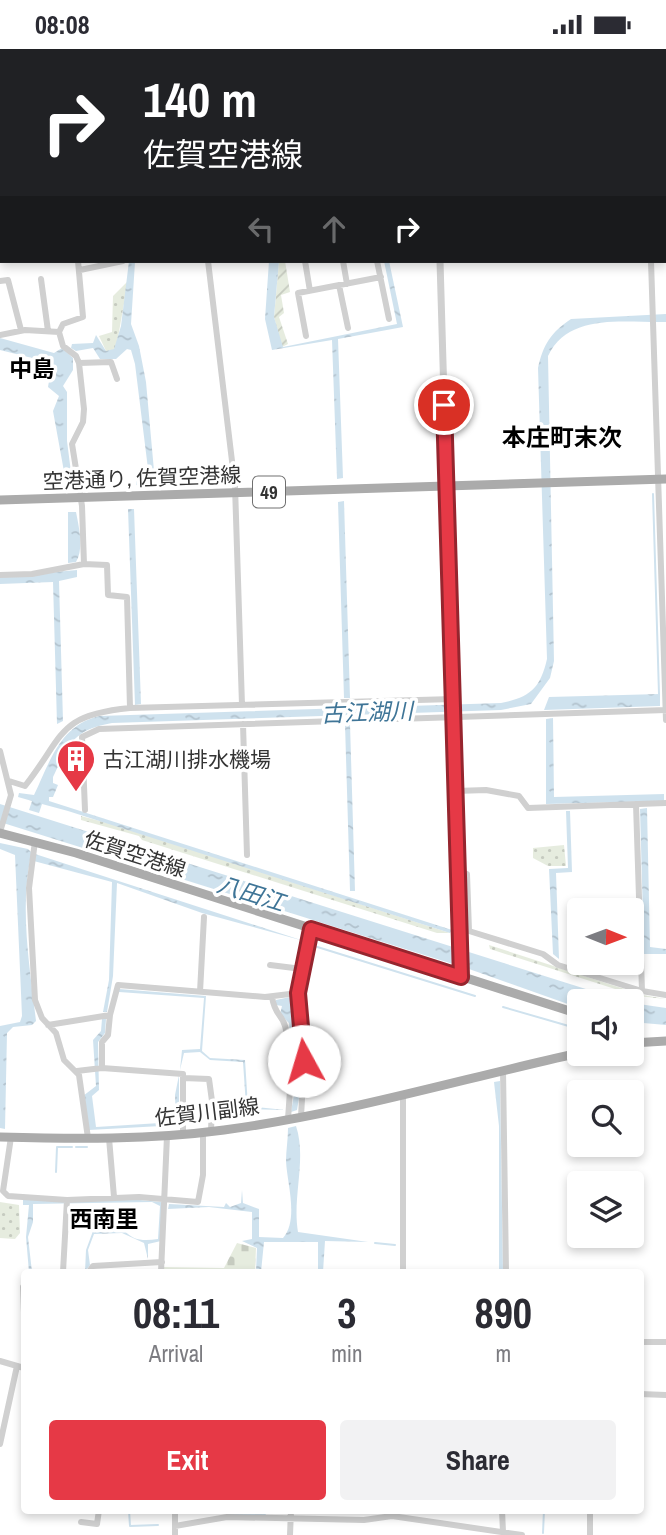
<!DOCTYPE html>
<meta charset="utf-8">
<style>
body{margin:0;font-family:"Archivo Narrow","Noto Sans JP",sans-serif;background:#f2f2f3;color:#2b2b33;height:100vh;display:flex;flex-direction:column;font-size:26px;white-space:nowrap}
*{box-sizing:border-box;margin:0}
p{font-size:23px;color:#7c7c81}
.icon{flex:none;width:38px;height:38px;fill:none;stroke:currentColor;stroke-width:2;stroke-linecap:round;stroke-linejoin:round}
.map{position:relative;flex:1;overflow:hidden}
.details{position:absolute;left:21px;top:1220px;width:623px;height:245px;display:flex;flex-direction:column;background:#fff;border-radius:7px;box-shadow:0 4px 10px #0003}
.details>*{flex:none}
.banner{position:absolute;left:0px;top:0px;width:667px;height:214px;box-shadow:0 4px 10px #0003;background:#202124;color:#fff;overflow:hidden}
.needle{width:46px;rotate:91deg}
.fabs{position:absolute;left:567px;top:849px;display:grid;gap:14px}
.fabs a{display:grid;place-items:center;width:77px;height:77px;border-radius:7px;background:#fff;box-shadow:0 4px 10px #0003;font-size:35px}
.pin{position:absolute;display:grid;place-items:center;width:60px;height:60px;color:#fff;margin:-30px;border:4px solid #fff;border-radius:50%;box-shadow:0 2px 7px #0007}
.me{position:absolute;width:77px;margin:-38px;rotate:354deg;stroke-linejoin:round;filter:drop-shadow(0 0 5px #0008)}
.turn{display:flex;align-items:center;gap:24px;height:147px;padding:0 28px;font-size:32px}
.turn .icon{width:91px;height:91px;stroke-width:2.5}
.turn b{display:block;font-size:49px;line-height:60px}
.lanes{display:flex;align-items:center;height:66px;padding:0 28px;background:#0003;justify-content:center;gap:35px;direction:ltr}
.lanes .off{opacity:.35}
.eta{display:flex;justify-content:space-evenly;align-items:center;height:119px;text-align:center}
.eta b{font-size:42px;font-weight:700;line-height:49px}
.cta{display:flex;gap:14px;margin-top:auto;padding:14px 28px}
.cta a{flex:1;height:80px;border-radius:7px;background:#e63946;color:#fff;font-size:28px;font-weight:700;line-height:80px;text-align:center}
.cta a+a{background:#f2f2f3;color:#2b2b33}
.status{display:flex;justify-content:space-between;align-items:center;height:49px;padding:0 35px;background:#fff;direction:ltr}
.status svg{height:19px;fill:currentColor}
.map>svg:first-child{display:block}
</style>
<div class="status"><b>08:08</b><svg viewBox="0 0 49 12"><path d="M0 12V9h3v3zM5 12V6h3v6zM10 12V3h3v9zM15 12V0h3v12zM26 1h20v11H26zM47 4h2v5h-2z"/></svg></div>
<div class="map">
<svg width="666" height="1486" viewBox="0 0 666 1486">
<defs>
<pattern id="grass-dots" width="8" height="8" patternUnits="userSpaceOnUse" patternTransform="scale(1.75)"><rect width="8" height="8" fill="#e6ecdf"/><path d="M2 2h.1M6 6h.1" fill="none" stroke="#c6cbc0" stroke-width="1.8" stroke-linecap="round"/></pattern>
<pattern id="cemetery-stones" width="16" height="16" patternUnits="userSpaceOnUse" patternTransform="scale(1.75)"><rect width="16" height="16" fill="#e6ecdf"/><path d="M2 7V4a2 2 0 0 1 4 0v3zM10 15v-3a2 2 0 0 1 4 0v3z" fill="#c6cbc0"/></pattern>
<pattern id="garden-furrows" width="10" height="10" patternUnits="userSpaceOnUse" patternTransform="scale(1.75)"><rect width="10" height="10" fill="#e6ecdf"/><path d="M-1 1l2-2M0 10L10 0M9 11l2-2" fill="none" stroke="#c6cbc0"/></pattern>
<pattern id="water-ripples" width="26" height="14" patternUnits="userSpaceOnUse" patternTransform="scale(1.75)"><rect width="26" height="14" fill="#cfe2ee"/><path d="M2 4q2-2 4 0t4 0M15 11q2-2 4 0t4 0" fill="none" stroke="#b2c2cd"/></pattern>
</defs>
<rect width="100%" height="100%" fill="#fff"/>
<path fill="url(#grass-dots)" d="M128 232 117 294 114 301 106 302 99 287 112 283 113 247Z
M81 767 119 777 450 884H437L142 791 139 787 81 771Z
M564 796 566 817H548L533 809V799Z
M489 896 643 946 666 950 637 947 490 900Z
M0 1153 19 1156 20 1184 15 1190 0 1189Z"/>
<path fill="url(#cemetery-stones)" d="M237 1194 256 1199 255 1223H163V1218L224 1219Z"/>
<path fill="url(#garden-furrows)" d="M279 212H285L290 243 281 246 284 264 279 268 288 295 282 298 274 268Z"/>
<path fill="url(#water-ripples)" d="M129 212 135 213 131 275 139 297 146 333 155 433 141 434 140 437 136 436 137 429 149 428 135 315 131 301 127 300 116 310H100L93 299 76 302 71 299 72 295 93 294 96 286 106 302 114 300 121 277Z
M269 212H279L274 268 283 298 397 275 384 212H389L403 278 338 290 343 429 337 430 332 291 272 301 265 270Z
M666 265V273C624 274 569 263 548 307L554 612 550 629 531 655 501 661 112 674C73 681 69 695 53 728V734L58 736 53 748H49V752L452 881 450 884 68 762 42 755 39 764 29 761 32 752 18 748 19 744 34 746C50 713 59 677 99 667L501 654C530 648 540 640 547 610L538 319C543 296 551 283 571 270Z
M0 289 54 304 62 299 73 309V321L63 337 67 343V392L73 439H67L53 362 59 347 48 338 52 314 0 301Z
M344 452 350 649H344L338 453Z
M128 460H134L141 655 135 656Z
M68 463H76C79 478 84 500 76 513L68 514Z
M77 521V528L59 532 63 672 57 675 53 533 0 535V528Z
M660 645V657L544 661 549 648Z
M553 669 554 748 664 745V752L546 755V670Z
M345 675H350L355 842H350Z
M0 755 624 952H579V959L469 920 0 773Z
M647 759 650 898 666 900V905H644L640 760Z
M566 762H570L572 823 556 824 559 910 553 905 549 820 568 819Z
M0 794 28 800 32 804 304 892 202 864 117 834 113 927 107 963H103L109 931 112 833 30 811C20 864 30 919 36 972L32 976 13 978 7 984 5 1080 0 1079V977L20 973 22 967 15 806 0 800Z
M119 940 206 947 202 1002 210 1009 245 1011 248 1057 285 1061 247 1060 238 1071H233L234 1066 246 1057 243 1013 210 1011 200 1003 184 1004 180 1021 182 1001 200 1000 204 949 119 943Z
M290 948 301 1037 297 1061 291 1063 295 1039 289 974 280 965 282 957 276 956V951Z
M632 954 666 959V976L632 973Z
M102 970H106L105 984 98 993 99 1041 92 1047 96 1078 176 1073 175 1046 179 1026V1076L89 1081 83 1047 96 1037 93 991 101 982Z
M500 1032 503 1223H499V1077L494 1033Z
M296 1077C307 1110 292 1148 298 1183L368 1193 325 1192 323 1223H318V1193H264L261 1223H256L257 1199 242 1192 252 1190V1163L209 1158 168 1160 169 1155 224 1158 226 1154 230 1158 241 1154 242 1141 243 1154 259 1160V1188L283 1189C299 1171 287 1134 286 1112 286 1101 288 1091 288 1079Z
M129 1150 161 1153V1192L148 1195V1210L144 1194 122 1184 94 1185 88 1201 90 1216 85 1223 86 1201 93 1182 124 1181C133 1192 144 1192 158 1190L160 1157 152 1153 33 1155V1173L28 1188 32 1223H29L26 1188 29 1156H23V1151Z"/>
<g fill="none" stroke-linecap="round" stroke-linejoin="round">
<path stroke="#cfe2ee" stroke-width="2" d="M653 445 659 645
M311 896 475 947
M503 958 579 980
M76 1098H87
M56 1123 57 1098H72
M375 1194 395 1196
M129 1461 130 1477 158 1476
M228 1465H265
M543 1484 544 1461"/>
<path stroke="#d0d0d0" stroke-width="6" d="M181 0V2
M213 0V2
M234 0V2
M350 0V2
M627 0V2
M665 57 666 56
M0 102 2 101
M208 212 235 437 242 656
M305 212 310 242
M343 212 347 235
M377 212 389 270
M651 212 666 671
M80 221 123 212
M41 230 48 282
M0 232 8 231 21 281
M339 236 348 279
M0 286 25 281 59 283 63 275 83 268 78 212
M306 287 298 244 381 228
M79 314 111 313 117 330
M84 515 107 516 108 546 127 548 130 659
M0 526 32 525 84 515 82 457 72 395 83 373 84 360 79 314 76 307 63 297 59 283
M243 675 247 806
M0 702 11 746 0 783
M9 732 25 737C65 686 57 666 130 659L454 650
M456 742 486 741 519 747 528 759 666 754
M636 755 642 942
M85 761 82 688 99 680 666 661
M35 792 29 839 35 951 42 969 56 984 64 1011 79 1026 88 1089
M459 822 467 825 469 882 543 905 558 916 642 942 666 946
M460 890 461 928
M270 916 302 920
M200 943 204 868
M272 948C275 967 282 965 285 977 294 1005 290 1041 288 1070
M110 966 108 986 102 993V1019L183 1025V1086
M48 976 110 966 118 936 265 948 298 944
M503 1021 506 1223
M77 1022 102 1019
M183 1029 209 1030 212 1052 211 1083
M301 1068 304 1012 298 944 311 880
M11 1088 3 1142 8 1147 67 1151 139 1148 198 1153 203 1126V1084
M109 1089 114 1148
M63 1223 67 1151
M89 1223 93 1217 162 1213
M161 1223 167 1087
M403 1223V1046
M23 1238 24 1264
M640 1293H666
M0 1312 24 1319
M640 1345 666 1346
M0 1395 17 1317
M502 1461 503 1483
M81 1473 97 1475 99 1461
M175 1477 227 1468 364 1471 392 1467 522 1486
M175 1486V1461
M290 1486 291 1461
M590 1486V1461"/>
<path stroke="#d0d0d0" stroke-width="7" d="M432 0V2
M440 212 460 890"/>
<path stroke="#ababab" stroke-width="9" d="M0 451 666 430
M0 784 76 804 579 965
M632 994 666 992
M0 1088C74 1090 150 1091 224 1081 344 1065 461 1030 579 1004"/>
</g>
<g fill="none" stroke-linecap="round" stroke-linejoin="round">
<defs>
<path id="route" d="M304 1012 298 944 311 880 461 928 444 356"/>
</defs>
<use href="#route" stroke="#96252e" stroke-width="18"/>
<use href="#route" stroke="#e63946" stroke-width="12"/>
</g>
<defs>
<symbol id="building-pin" viewBox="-11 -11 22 30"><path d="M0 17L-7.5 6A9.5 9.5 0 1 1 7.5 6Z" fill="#e63946" stroke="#fff"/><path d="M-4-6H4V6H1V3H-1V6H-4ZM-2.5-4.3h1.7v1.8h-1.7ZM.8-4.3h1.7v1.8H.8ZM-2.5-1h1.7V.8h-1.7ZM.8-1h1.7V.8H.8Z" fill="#fff"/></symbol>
</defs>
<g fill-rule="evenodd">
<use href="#building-pin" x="54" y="688" width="44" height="60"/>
</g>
<g text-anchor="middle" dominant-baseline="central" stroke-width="7" stroke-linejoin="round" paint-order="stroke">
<rect fill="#fff" stroke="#707070" stroke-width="2" x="253" y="427.5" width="32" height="31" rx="5"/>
<g font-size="19" font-weight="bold" fill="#333">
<text x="269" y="443">49</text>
</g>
<g font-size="21" fill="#333" stroke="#fff">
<text transform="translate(142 429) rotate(-2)">空港通り, 佐賀空港線</text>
<text transform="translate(135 805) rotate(18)">佐賀空港線</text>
<text transform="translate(207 1063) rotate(-7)">佐賀川副線</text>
</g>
<g font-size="21" fill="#333" stroke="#fff" text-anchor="start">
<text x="103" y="710">古江湖川排水機場</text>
</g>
<g font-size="23" font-weight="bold" fill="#000" stroke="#fff">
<text x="32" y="319">中島</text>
<text x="104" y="1169">西南里</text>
</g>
<g font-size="23" font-style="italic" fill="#3f7597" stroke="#fff">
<text transform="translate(367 663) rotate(-2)">古江湖川</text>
<text transform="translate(251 844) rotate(17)">八田江</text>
</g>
<g font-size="24" font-weight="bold" fill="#000" stroke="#fff">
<text x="562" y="388">本庄町末次</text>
</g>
</g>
</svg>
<div class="fabs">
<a><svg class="needle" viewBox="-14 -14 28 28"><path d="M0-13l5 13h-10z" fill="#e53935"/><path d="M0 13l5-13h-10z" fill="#7c7c81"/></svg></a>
<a><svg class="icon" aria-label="sound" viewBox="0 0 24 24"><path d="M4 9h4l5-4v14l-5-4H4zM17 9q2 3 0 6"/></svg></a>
<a><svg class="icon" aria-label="search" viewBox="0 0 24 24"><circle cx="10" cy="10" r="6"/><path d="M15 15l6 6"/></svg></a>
<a><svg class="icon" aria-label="layers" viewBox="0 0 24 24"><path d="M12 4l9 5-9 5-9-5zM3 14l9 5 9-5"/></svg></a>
</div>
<div class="pin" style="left:444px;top:356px;background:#d93025"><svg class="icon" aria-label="arrive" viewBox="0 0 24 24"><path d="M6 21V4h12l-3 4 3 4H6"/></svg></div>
<svg class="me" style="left:304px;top:1012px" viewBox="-20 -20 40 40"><circle r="19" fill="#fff"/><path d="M0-13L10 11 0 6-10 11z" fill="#e63946"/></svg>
<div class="banner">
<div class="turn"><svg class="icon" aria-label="right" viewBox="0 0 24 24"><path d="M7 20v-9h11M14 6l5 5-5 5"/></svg><div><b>140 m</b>佐賀空港線</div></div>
<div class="lanes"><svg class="icon off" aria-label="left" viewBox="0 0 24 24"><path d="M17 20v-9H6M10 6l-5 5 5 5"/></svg><svg class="icon off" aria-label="ahead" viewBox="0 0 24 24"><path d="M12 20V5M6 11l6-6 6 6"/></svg><svg class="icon" aria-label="right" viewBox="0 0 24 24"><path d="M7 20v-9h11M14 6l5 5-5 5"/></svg></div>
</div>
<section class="details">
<div class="eta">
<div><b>08:11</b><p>Arrival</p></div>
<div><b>3</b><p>min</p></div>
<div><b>890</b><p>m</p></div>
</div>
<div class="cta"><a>Exit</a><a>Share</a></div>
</section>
</div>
